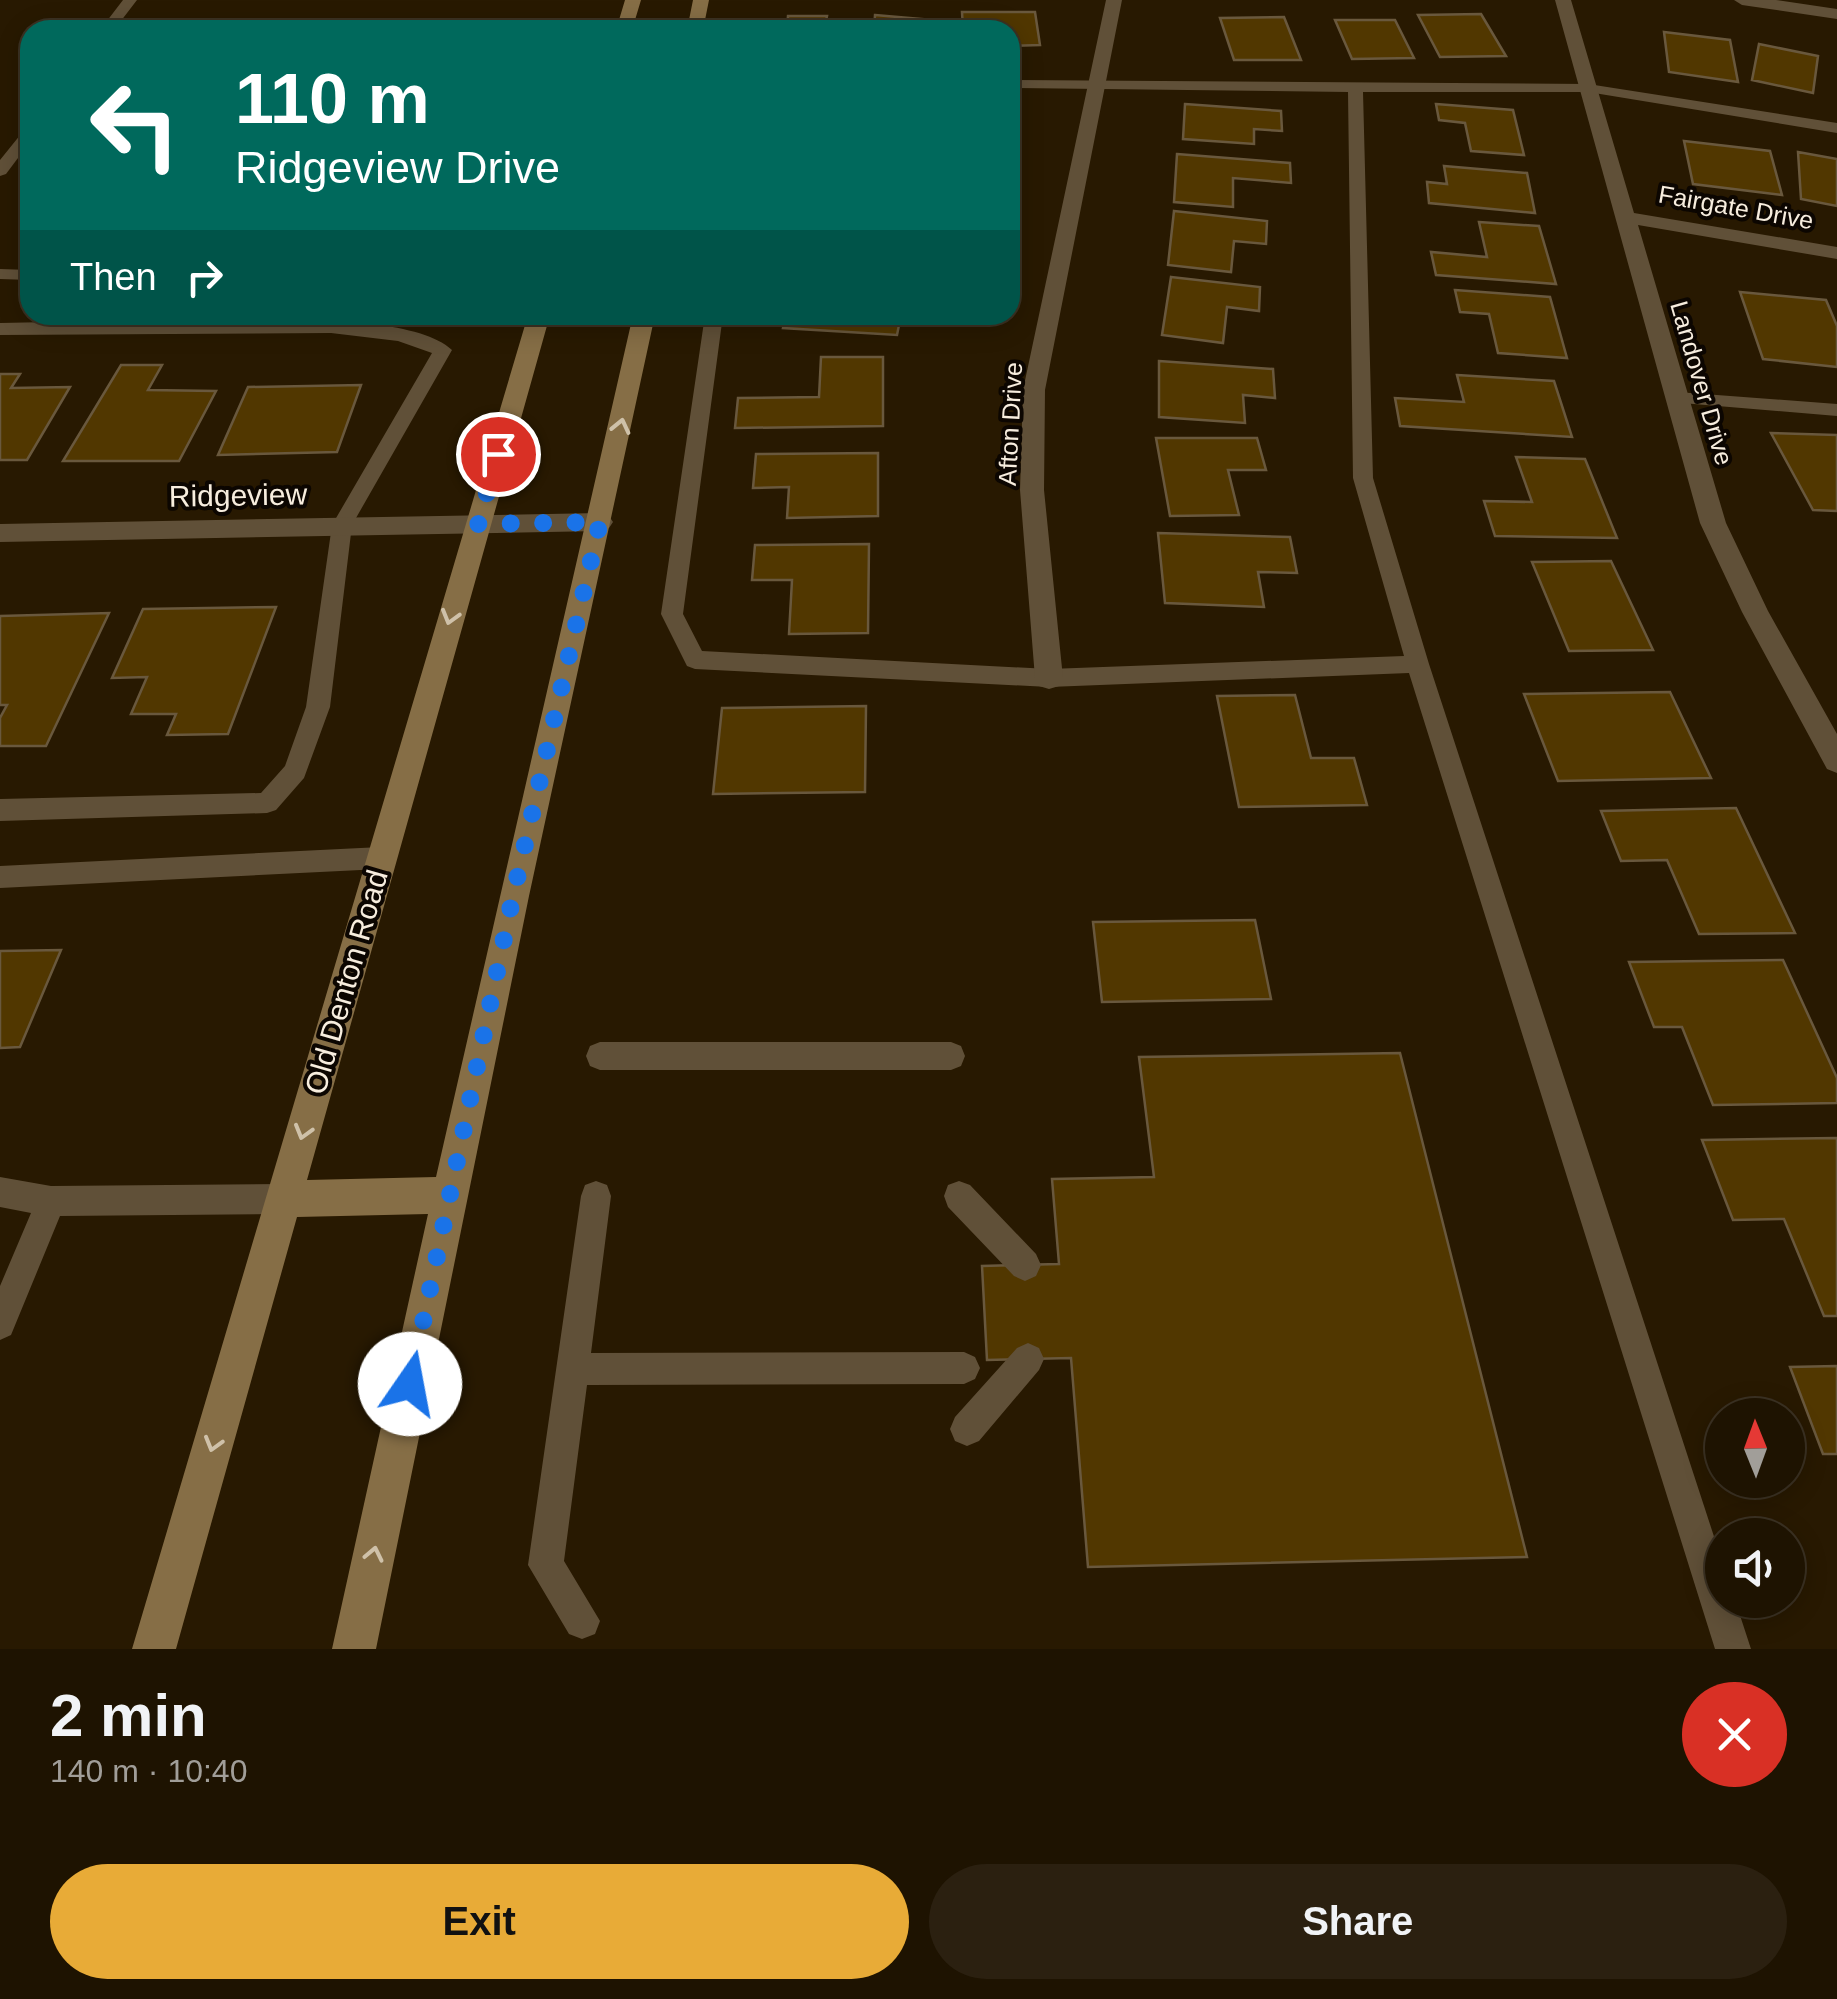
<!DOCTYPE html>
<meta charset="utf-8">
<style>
body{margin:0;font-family:Arial,sans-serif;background:#2b2010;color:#f1f3f6;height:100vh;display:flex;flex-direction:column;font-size:38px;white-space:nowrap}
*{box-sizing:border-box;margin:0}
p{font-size:32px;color:#a19e99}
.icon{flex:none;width:55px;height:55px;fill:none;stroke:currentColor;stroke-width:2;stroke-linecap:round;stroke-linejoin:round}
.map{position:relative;height:1649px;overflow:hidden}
.drawer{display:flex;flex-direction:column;background:#1e1301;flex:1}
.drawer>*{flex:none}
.guide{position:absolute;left:20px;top:20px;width:1000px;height:305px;border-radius:30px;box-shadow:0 5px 25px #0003,0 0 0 2px #3c3223;background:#00695c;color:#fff;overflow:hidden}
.needle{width:65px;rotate:359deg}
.fabs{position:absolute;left:1705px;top:1398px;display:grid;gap:20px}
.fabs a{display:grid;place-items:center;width:100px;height:100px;border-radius:50%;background:#1e1301;box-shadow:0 5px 25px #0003,0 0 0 2px #3c3223;font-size:50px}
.pin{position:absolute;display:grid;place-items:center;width:85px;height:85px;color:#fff;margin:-42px;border:5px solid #fff;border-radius:50%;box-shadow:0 2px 10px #0007}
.me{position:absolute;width:110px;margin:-55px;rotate:12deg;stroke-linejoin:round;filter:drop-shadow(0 0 8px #0008)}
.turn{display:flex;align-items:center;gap:35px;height:210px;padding:0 50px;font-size:45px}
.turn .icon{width:130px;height:130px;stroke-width:2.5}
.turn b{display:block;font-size:70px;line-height:85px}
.then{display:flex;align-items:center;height:95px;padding:0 50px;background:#0003;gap:20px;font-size:38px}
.round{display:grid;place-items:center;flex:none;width:105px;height:105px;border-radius:52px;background:#2b2010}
.headline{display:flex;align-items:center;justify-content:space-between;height:170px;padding:0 50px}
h1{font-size:60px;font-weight:700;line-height:75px}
.action{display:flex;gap:20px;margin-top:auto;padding:20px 50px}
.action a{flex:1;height:115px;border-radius:60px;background:#e8ab37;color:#111;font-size:40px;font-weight:700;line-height:115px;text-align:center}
.action a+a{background:#2b2010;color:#f1f3f6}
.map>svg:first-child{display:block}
</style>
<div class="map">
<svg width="1837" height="1649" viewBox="0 0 1837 1649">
<rect width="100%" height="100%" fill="#281901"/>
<path fill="#513700" stroke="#69583d" stroke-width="2.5" d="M962 12H1035L1040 45 1010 46V30H963Z
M1481 14 1506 56 1440 57 1418 15Z
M875 15 932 20 933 30H874Z
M788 16H827L826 21H850V30H787Z
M1284 17 1301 60H1234L1220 18Z
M1335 20H1395L1414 58 1352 59Z
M1664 32 1730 40 1738 82 1669 72Z
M1759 44 1818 56 1813 93 1752 80Z
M1185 104 1281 111 1282 131 1254 129V144L1183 139Z
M1436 104 1513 110 1524 155 1471 151 1465 123 1439 120Z
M1684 141 1770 151 1782 195 1693 184Z
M1798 152 1837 159V206L1801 199Z
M1177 154 1290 163 1291 183 1233 178V207L1174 202Z
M1444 166 1527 173 1535 213 1429 203 1427 182 1447 184Z
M1174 211 1267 221 1266 244 1234 241 1231 272 1168 265Z
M1479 222 1539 226 1556 284 1436 275 1431 252 1487 257Z
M1171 277 1260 287 1259 311 1227 307 1223 343 1162 335Z
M1455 290 1550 297 1567 358 1498 353 1489 314 1460 312Z
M1740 292 1826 300 1837 326V367L1763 359Z
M786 315H901L897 335 783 328Z
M821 357H883V426L735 428 738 398 819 397Z
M1159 361 1273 369 1275 398 1243 395 1245 423 1159 417Z
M121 365H162L148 390 216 391 179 461H63Z
M0 374H20L11 388 70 387 27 460H0Z
M1457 375 1554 381 1572 437 1400 426 1395 398 1464 402Z
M361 385 337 452 218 455 248 387Z
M1771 433 1837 435V511L1813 510Z
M1156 438H1257L1266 470H1228L1239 515 1170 516Z
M878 453V516L787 518 789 487 753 488 756 454Z
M1516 457 1585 459 1617 538 1495 536 1484 501 1532 502Z
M1158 533 1290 537 1297 573 1258 572 1264 607 1165 603Z
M869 544 868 633 789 634 792 580H752L755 545Z
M1611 561 1653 650 1569 651 1532 562Z
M276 607 228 734 167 735 176 714H131L147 677 112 678 143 609Z
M109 613 46 746H0V718L7 705H0V616Z
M1670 692 1711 778 1558 781 1524 694Z
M1295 695 1311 758H1354L1367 805 1239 807 1217 696Z
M866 706 865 792 713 794 722 708Z
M1736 808 1795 933 1699 934 1667 860 1621 861 1601 811Z
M1255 920 1271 999 1102 1002 1093 922Z
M61 950 20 1047 0 1048V951Z
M1783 960 1837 1078V1103L1713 1105 1682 1027H1654L1629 962Z
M1400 1053 1527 1557 1088 1567 1071 1358 987 1360 982 1266 1059 1264 1052 1179 1154 1177 1139 1057Z
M1837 1138V1316H1824L1784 1219 1733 1220 1702 1140Z
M1837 1366V1454H1823L1790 1367Z"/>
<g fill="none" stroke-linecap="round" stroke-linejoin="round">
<path fill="#605038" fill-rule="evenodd" d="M123 0H137L114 30H100Z
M1010 80 1588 84 1837 123V133L1588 92H1363L1373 478 1429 664 1722 1561V1600H1735L1751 1649H1715L1409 673 1049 687 695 669 687 666 661 614 705 315H723L683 614 702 651 1049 669 1404 656 1353 478 1348 92 1010 88Z
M30 127V142L6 174 0 176V160L25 129Z
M0 269 30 270V280L0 279Z
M197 319C253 319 413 312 452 350L352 525 330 707 304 778 276 810 267 813 0 821V799L261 793 285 766 306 707 332 525 432 353 398 341 331 333 0 335V323Z
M1677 392 1837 404V416L1670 402 1667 398Z
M381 847 390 850 394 858 390 866 381 869 0 888V866Z
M600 1042H951L961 1046 965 1056 961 1066 951 1070H600L590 1066 586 1056 590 1046Z
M0 1177 51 1186 283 1184 294 1188 298 1199 294 1210 283 1214 60 1216 11 1335 0 1340V1286L31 1213 0 1207Z
M596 1181 607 1185 611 1196 591 1353 964 1352 975 1357 980 1368 975 1379 964 1384 587 1385 564 1561 600 1621 595 1634 582 1639 569 1634 528 1565 581 1196 585 1185Z
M959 1181 970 1185 1036 1254 1041 1265 1036 1276 1025 1281 1014 1276 948 1207 944 1196 948 1185Z
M1028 1343 1039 1348 1044 1359 1039 1370 979 1441 967 1446 955 1441 950 1429 955 1417 1017 1348Z"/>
<path fill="#605038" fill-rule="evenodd" d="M1106 0H1122L1045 390 1044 490 1063 678 1059 686 1049 689 1039 686 1035 678 1020 490 1023 390Z
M1555 0H1571L1634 213 1837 247V259L1638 225 1726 523 1768 611 1837 734V773L1827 769 1742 612 1700 523Z
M600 513 609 516 613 522 609 528 600 531 0 542V524Z"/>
<path fill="#605038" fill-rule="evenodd" d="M1734 0H1776L1837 9V19L1742 5Z"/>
<path fill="#866e46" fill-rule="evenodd" d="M625 0H641L632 30H616Z
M693 0H709L703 30H687Z
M528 315H550L307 1180 436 1177 633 315H655L529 896 376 1649H332L428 1214 297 1217 176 1649H132Z"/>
</g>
<defs><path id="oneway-chevron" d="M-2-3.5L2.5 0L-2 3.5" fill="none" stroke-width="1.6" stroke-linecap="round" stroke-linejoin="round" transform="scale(2.5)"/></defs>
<g stroke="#cfc1a9">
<use href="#oneway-chevron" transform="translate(621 426) rotate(-77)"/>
<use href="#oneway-chevron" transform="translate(450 617) rotate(106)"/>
<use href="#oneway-chevron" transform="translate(303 1132) rotate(106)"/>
<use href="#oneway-chevron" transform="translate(213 1444) rotate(106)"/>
<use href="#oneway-chevron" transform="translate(374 1554) rotate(-78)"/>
</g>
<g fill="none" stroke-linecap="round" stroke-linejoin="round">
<path stroke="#1a73e8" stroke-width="18" stroke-dasharray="0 32.4" d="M410 1384 513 896 600 522 478 524 498 454"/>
</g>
<g text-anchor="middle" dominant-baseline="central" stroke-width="8" stroke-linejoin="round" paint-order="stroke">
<g font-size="25" fill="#f7edde" stroke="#0c0601">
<text transform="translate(1736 207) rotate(10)">Fairgate Drive</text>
<text transform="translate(1702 383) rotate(74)">Landover Drive</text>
<text transform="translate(1010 424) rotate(-87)">Afton Drive</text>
</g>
<g font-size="30" fill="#f7edde" stroke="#0c0601">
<text transform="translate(238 495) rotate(-1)">Ridgeview</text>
<text transform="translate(346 982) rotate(-74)">Old Denton Road</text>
</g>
</g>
</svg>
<div class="fabs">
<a><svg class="needle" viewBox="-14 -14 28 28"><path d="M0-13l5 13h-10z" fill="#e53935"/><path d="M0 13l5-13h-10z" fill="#a19e99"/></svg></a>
<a><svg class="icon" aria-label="sound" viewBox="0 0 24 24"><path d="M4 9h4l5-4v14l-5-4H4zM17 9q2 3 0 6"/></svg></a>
</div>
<div class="pin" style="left:498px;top:454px;background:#d93025"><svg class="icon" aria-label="arrive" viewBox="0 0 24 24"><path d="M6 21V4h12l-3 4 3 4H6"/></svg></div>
<svg class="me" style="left:410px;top:1384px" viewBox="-20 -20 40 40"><circle r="19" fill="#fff"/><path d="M0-13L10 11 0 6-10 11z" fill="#1a73e8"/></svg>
<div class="guide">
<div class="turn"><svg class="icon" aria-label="left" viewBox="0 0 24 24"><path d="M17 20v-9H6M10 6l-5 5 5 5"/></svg><div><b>110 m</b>Ridgeview Drive</div></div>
<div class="then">Then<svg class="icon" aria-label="right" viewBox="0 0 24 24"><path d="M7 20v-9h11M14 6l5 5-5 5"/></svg></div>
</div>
</div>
<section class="drawer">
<div class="headline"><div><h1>2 min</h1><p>140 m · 10:40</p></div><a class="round" style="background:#d93025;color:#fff"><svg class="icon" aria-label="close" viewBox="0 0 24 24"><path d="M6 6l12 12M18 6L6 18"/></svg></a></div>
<div class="action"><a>Exit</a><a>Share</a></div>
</section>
